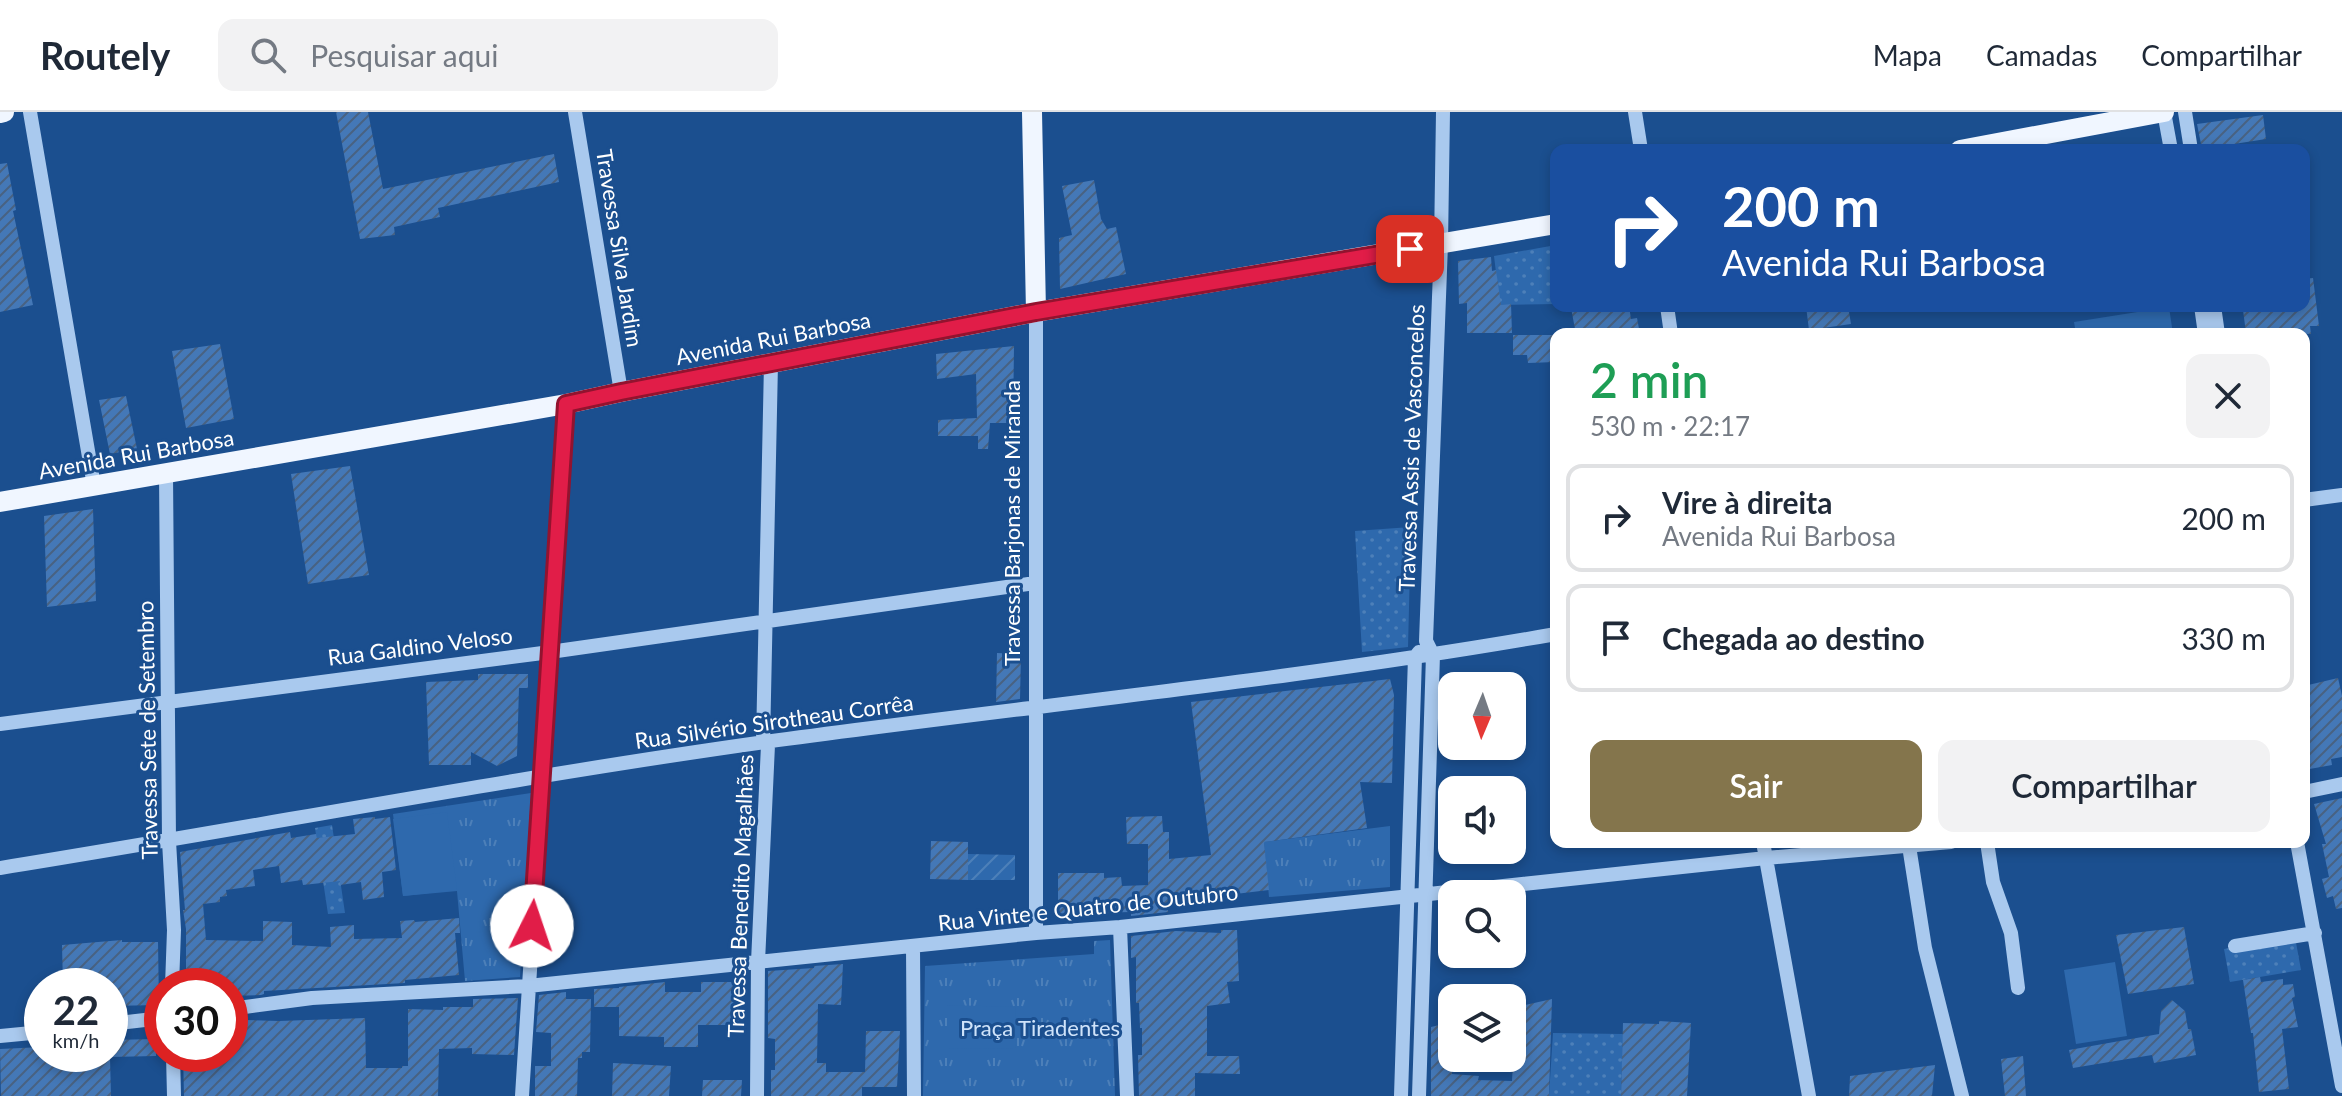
<!DOCTYPE html>
<html lang="pt">
<meta charset="utf-8">
<style>
body{margin:0;font-family:Lato,sans-serif;background:#f2f2f3;color:#1f2937;height:100vh;display:flex;flex-direction:column;font-size:30px;white-space:nowrap}
*{box-sizing:border-box;margin:0}
p{font-size:26px;color:#747a83}
.icon{flex:none;width:44px;height:44px;fill:none;stroke:currentColor;stroke-width:2;stroke-linecap:round;stroke-linejoin:round}
.map{position:relative;flex:1;overflow:hidden}
.side{position:absolute;left:1550px;top:216px;width:760px;height:520px;display:flex;flex-direction:column;background:#fff;border-radius:16px;box-shadow:0 4px 12px #0003}
.side>*{flex:none}
.guide{position:absolute;left:1550px;top:32px;width:760px;height:168px;border-radius:16px;box-shadow:0 4px 12px #0003;background:#1a4fa0;color:#fff;overflow:hidden}
.needle{width:52px;rotate:182deg}
.tools{position:absolute;left:1438px;top:560px;display:grid;gap:16px}
.tools a{display:grid;place-items:center;width:88px;height:88px;border-radius:16px;background:#fff;box-shadow:0 4px 12px #0003;font-size:40px}
.speed{position:absolute;left:24px;top:856px;display:flex;gap:16px;font-size:40px;font-weight:700;text-align:center}
.speed>*{display:grid;place-content:center;width:104px;height:104px;border-radius:50%;background:#fff;box-shadow:0 4px 12px #0003;line-height:1}
.speed small{font-size:20px;font-weight:400}
.speed .limit{border:12px solid #d22;background:#fff;color:#111}
.pin{position:absolute;display:grid;place-items:center;width:68px;height:68px;color:#fff;margin:-34px;border-radius:16px;box-shadow:0 4px 12px #0006}
.me{position:absolute;width:88px;margin:-44px;rotate:4deg;stroke-linejoin:round;filter:drop-shadow(0 0 6px #0008)}
.turn{display:flex;align-items:center;gap:28px;height:168px;padding:0 40px;font-size:36px}
.turn .icon{width:104px;height:104px;stroke-width:2.5}
.turn b{display:block;font-size:56px;line-height:68px}
.round{display:grid;place-items:center;flex:none;width:84px;height:84px;border-radius:16px;background:#f2f2f3}
.overview{display:flex;align-items:center;justify-content:space-between;height:136px;padding:0 40px}
h1{font-size:48px;font-weight:600;line-height:60px;color:#1e9e55}
.button{display:flex;gap:16px;margin-top:auto;padding:16px 40px}
.button a{flex:1;height:92px;border-radius:16px;background:#84754c;color:#fff;font-size:32px;font-weight:600;line-height:92px;text-align:center}
.button a+a{background:#f2f2f3;color:#1f2937}
ul{padding:0;list-style:none}
li{display:flex;align-items:center;gap:24px;height:108px;margin:0 16px 12px;padding:0 24px;border:4px solid #e0e1e3;border-radius:16px}
li div{flex:1}
li b{display:block;font-size:30px}
li em{font-style:normal}
header{display:flex;align-items:center;gap:48px;box-sizing:border-box;height:112px;padding:0 40px;background:#fff;border-bottom:2px solid #e0e1e3}
header strong{font-size:38px}
nav{display:flex;gap:44px;margin-inline-start:auto;font-size:28px}
.search{width:560px;height:72px;background:#f2f2f3;display:flex;align-items:center;gap:20px;box-sizing:border-box;padding:0 28px;border-radius:16px;color:#747a83;font-size:30px}
.map>svg:first-child{display:block}
</style>
<header>
<strong>Routely</strong>
<div class="search"><svg class="icon" aria-label="search" viewBox="0 0 24 24"><circle cx="10" cy="10" r="6"/><path d="M15 15l6 6"/></svg>Pesquisar aqui</div>
<nav><a>Mapa</a><a>Camadas</a><a>Compartilhar</a></nav>
</header>
<div class="map">
<svg width="2342" height="984" viewBox="0 0 2342 984">
<defs>
<pattern id="grass-dots" width="8" height="8" patternUnits="userSpaceOnUse" patternTransform="scale(2)"><rect width="8" height="8" fill="#2e69ad"/><path d="M2 2h.1M6 6h.1" fill="none" stroke="#4d80b9" stroke-width="1.8" stroke-linecap="round"/></pattern>
<pattern id="park-tufts" width="24" height="20" patternUnits="userSpaceOnUse" patternTransform="scale(2)"><rect width="24" height="20" fill="#2e69ad"/><path d="M3 7l-1-3M5 7V3M7 7l1-3M15 17l-1-3M17 17v-4M19 17l1-3" fill="none" stroke="#4d80b9"/></pattern>
<pattern id="garden-furrows" width="10" height="10" patternUnits="userSpaceOnUse" patternTransform="scale(2)"><rect width="10" height="10" fill="#2e69ad"/><path d="M-1 1l2-2M0 10L10 0M9 11l2-2" fill="none" stroke="#4d80b9"/></pattern>
<pattern id="building-hatch" width="6" height="6" patternUnits="userSpaceOnUse" patternTransform="scale(2)"><rect width="6" height="6" fill="#4478b7"/><path d="M-1 1l2-2M0 6l6-6M5 7l2-2" fill="none" stroke="#486282"/></pattern>
</defs>
<rect width="100%" height="100%" fill="#1b4f8f"/>
<path fill="url(#grass-dots)" d="M1556 133V192L1500 193 1494 144Z
M1411 415 1408 535 1362 540 1355 419Z
M332 713 345 801 328 802 315 716Z
M2295 825 2301 858 2230 870 2224 837Z
M1553 921 1623 922 1621 984H1549Z"/>
<path fill="url(#park-tufts)" d="M531 681 520 865 465 869 457 779 403 784 393 702Z
M1390 714V775L1269 785 1264 730Z
M1110 828 1115 984H923L925 854 1094 842V829Z"/>
<path fill="url(#garden-furrows)" d="M968 742 1015 743V768H968Z"/>
<path fill="#2e69ad" d="M2169 195 2173 222H2076L2074 210Z
M447 700 457 778 403 784 393 707Z
M2115 850 2127 924 2076 932 2064 858Z
M947 893 1016 895 1015 937 947 936Z"/>
<path fill="url(#building-hatch)" d="M336 0H368L383 77 554 42 559 70 438 96 440 105 394 115 395 123 360 127Z
M2263 3 2266 27 2202 37 2197 12Z
M7 51 16 98 13 99 33 193 0 200V52Z
M1094 68 1101 107 1107 117 1116 115 1126 162 1060 177 1059 126 1072 123 1062 74Z
M1491 145 1492 159 1496 158 1501 193 1511 192 1512 221H1467V191L1459 192 1458 149Z
M2313 166 2319 214H2310L2311 222 2246 221 2243 198 2304 194V167Z
M1585 194H1629L1631 207 1637 206 1640 222H1576L1571 196Z
M1806 194H1848L1851 212 1809 218Z
M1513 223H1556V250L1528 251 1527 243H1513Z
M220 232 234 307 186 316 172 239Z
M1014 234 1013 311H990L988 337H978V324H938V308L977 306 976 262 937 267 936 242Z
M126 284 137 337 110 342 99 288Z
M350 354 369 463 308 472 291 362Z
M93 397 96 489 47 495 44 404Z
M997 541 1021 542 1020 587 996 590Z
M478 562H528V576H519L517 644 497 654 471 640V653H429L426 570 478 568Z
M2338 566 2342 584V645L2331 647 2332 653 2304 658V574Z
M1390 567 1394 583 1392 671 1360 670 1367 716 1264 730 1269 778 1168 790V800L1131 804V800L1058 802V761H1104V766L1121 765 1122 774 1148 773V732H1127L1126 705 1162 704 1163 720H1169V747L1211 743 1191 590Z
M2342 686V796L2336 797 2333 784 2327 786 2322 767 2329 765 2322 732H2326L2314 692Z
M375 705V707L390 705 396 758 382 760 384 785 363 788 361 770 340 773V769L303 773 302 768 281 771 279 754 253 758 255 774 226 778 227 784 220 785V790L203 792 206 828 263 829V809L292 810V833L331 835 330 815 354 813V827L402 826 400 809 414 808 415 810 459 806 460 821H455L459 863 405 868V871L264 879V882L261 883 230 884V874H186V817L183 798H185L180 740 290 720 291 726 316 722 317 726 355 722 353 707Z
M931 729 968 730V768L930 767Z
M2184 815 2194 872 2128 882 2116 823Z
M1221 818H1237L1239 869 1227 870 1230 891 1207 894V944H1239L1240 962 1195 961V984H1139L1138 943H1142V916H1140L1139 891H1136V845L1131 846V824L1176 819 1221 821Z
M122 828V830H158L159 893 110 894V874H63L62 833Z
M843 852 841 893 818 892 817 951H826V960H865L866 919H900L897 975H862V984H771V958H775V927L768 926V859L814 856V854Z
M2260 865 2261 870 2283 867V873L2293 872 2295 885 2292 886 2298 915 2282 917 2289 977 2259 980 2253 921H2251L2243 868Z
M665 870V880H701V870H739V913H698V935H664V925L619 924V895H594V877L619 876V875Z
M566 880V887H591L590 940H582V946H578L577 984H535V954H551V921L536 920 539 883Z
M518 886 514 943 472 942V936L439 937 438 984H184L183 942H230V914H242L243 908 279 909 365 906 366 956H402V954H408V897L443 898V895H473V887Z
M1552 887 1549 984H1431V915L1452 910V962L1479 964 1478 968 1512 969 1514 930 1512 931V896Z
M2172 888 2185 899 2188 917H2191L2196 943 2154 951 2152 943 2073 956 2069 938 2159 922 2161 899Z
M1659 909 1691 911 1687 984H1621L1623 911 1659 912Z
M156 927V944L110 945 111 984H1L0 937 42 935V942H110V928Z
M2023 944 2026 984H2005L2001 947Z
M613 951 671 954 669 984H612Z
M1935 953 1932 984H1849L1850 964Z
M703 968H742L741 984H702Z"/>
<g fill="none" stroke-linecap="round" stroke-linejoin="round">
<path stroke="#a9c9ee" stroke-width="14" d="M30 0 94 374
M575 0 621 280
M1635 0 1641 38
M2164 0 2171 38
M2185 0 2191 38
M1667 194 1671 222
M2201 194 2205 222
M2214 194 2218 222
M166 361 169 729 174 818 172 874
M2304 388 2342 383
M0 612 550 540 1035 471
M2304 680 2342 672
M1763 730 1809 984
M1987 730 1993 770 2011 821 2018 876
M2297 730 2342 974
M1909 734 1925 836 1962 984
M0 756C255 715 509 666 765 630 1028 594 1294 568 1556 522
M1120 815 1127 984
M1036 821V200
M2235 834 2315 821
M913 835 914 984
M230 897 312 886 528 874 1036 821 1120 815 1766 746 1951 730
M110 912 162 906
M0 924 42 920
M173 942 174 984
M522 984 566 292
M757 984 758 850 768 633 763 631 771 251
M1401 984 1415 545 1419 540
M1419 984 1433 543 1426 529 1441 132 1443 0"/>
<path stroke="#f0f6ff" stroke-width="20" d="M1032 0 1036 200
M0 1 4 0
M1960 38 2164 0
M0 390 566 292 621 280 1036 200 1556 112"/>
</g>
<g fill="none" stroke-linecap="round" stroke-linejoin="round">
<defs>
<path id="route" d="M532 814 566 292 621 280 1036 200 1410 137"/>
</defs>
<use href="#route" stroke="#92132f" stroke-width="20"/>
<use href="#route" stroke="#e11d48" stroke-width="14"/>
</g>
<g text-anchor="middle" dominant-baseline="central" stroke-width="6" stroke-linejoin="round" paint-order="stroke">
<g font-size="22" fill="#fff" stroke="#1b4f8f">
<text transform="translate(620 136) rotate(81)">Travessa Silva Jardim</text>
<text transform="translate(773 226) rotate(-11)">Avenida Rui Barbosa</text>
<text transform="translate(1411 336) rotate(-88)">Travessa Assis de Vasconcelos</text>
<text transform="translate(136 342) rotate(-10)">Avenida Rui Barbosa</text>
<text transform="translate(1011 411) rotate(-90)">Travessa Barjonas de Miranda</text>
<text transform="translate(420 534) rotate(-7)">Rua Galdino Veloso</text>
<text transform="translate(774 609) rotate(-8)">Rua Silvério Sirotheau Corrêa</text>
<text transform="translate(147 618) rotate(-91)">Travessa Sete de Setembro</text>
<text transform="translate(740 784) rotate(-88)">Travessa Benedito Magalhães</text>
<text transform="translate(1088 795) rotate(-6)">Rua Vinte e Quatro de Outubro</text>
</g>
<g font-size="22" fill="#cfe3fa" stroke="#1b4f8f">
<text x="1040" y="915">Praça Tiradentes</text>
</g>
</g>
</svg>
<div class="tools">
<a><svg class="needle" viewBox="-14 -14 28 28"><path d="M0-13l5 13h-10z" fill="#e53935"/><path d="M0 13l5-13h-10z" fill="#747a83"/></svg></a>
<a><svg class="icon" aria-label="sound" viewBox="0 0 24 24"><path d="M4 9h4l5-4v14l-5-4H4zM17 9q2 3 0 6"/></svg></a>
<a><svg class="icon" aria-label="search" viewBox="0 0 24 24"><circle cx="10" cy="10" r="6"/><path d="M15 15l6 6"/></svg></a>
<a><svg class="icon" aria-label="layers" viewBox="0 0 24 24"><path d="M12 4l9 5-9 5-9-5zM3 14l9 5 9-5"/></svg></a>
</div>
<div class="speed"><div>22<small>km/h</small></div><div class="limit">30</div></div>
<div class="pin" style="left:1410px;top:137px;background:#d93025"><svg class="icon" aria-label="arrive" viewBox="0 0 24 24"><path d="M6 21V4h12l-3 4 3 4H6"/></svg></div>
<svg class="me" style="left:532px;top:814px" viewBox="-20 -20 40 40"><circle r="19" fill="#fff"/><path d="M0-13L10 11 0 6-10 11z" fill="#e11d48"/></svg>
<div class="guide">
<div class="turn"><svg class="icon" aria-label="right" viewBox="0 0 24 24"><path d="M7 20v-9h11M14 6l5 5-5 5"/></svg><div><b>200 m</b>Avenida Rui Barbosa</div></div>
</div>
<section class="side">
<div class="overview"><div><h1>2 min</h1><p>530 m · 22:17</p></div><a class="round"><svg class="icon" aria-label="close" viewBox="0 0 24 24"><path d="M6 6l12 12M18 6L6 18"/></svg></a></div>
<ul>
<li><svg class="icon" aria-label="right" viewBox="0 0 24 24"><path d="M7 20v-9h11M14 6l5 5-5 5"/></svg><div><b>Vire à direita</b><p>Avenida Rui Barbosa</p></div><em>200 m</em></li>
<li><svg class="icon" aria-label="arrive" viewBox="0 0 24 24"><path d="M6 21V4h12l-3 4 3 4H6"/></svg><div><b>Chegada ao destino</b></div><em>330 m</em></li>
</ul>
<div class="button"><a>Sair</a><a>Compartilhar</a></div>
</section>
</div>
